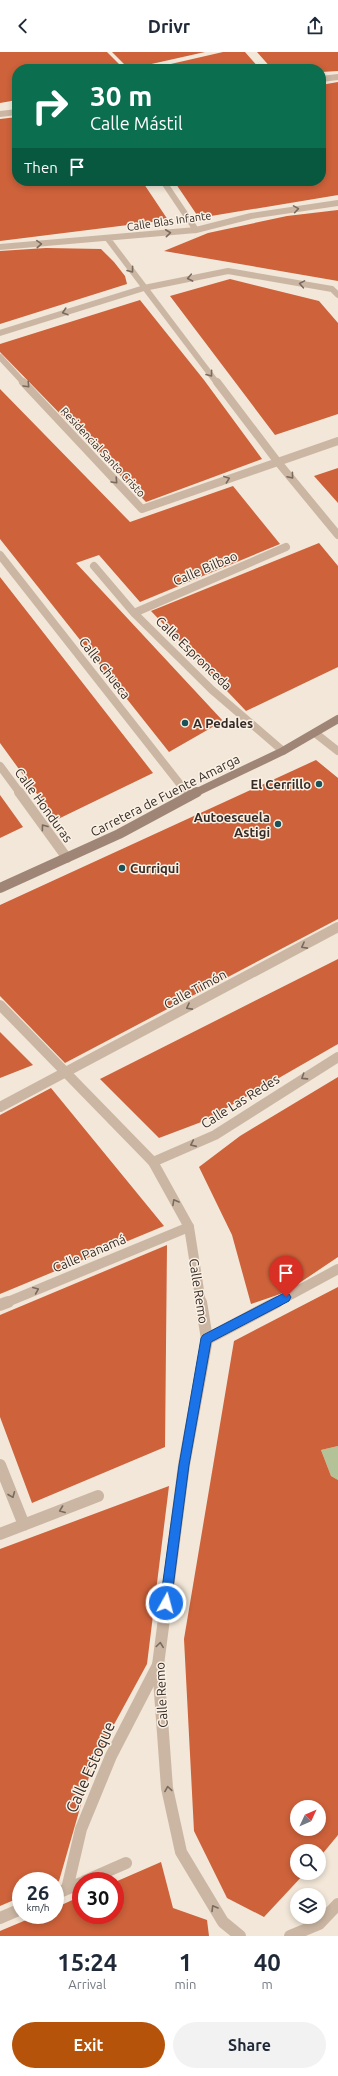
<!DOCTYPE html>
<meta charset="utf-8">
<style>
body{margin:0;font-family:Ubuntu,sans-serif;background:#f2f2f3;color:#1f2937;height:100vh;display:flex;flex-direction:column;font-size:15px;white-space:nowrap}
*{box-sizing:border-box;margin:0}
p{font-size:13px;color:#747a83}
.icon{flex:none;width:22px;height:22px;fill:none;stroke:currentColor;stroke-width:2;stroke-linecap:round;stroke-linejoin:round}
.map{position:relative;height:1884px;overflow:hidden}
.drawer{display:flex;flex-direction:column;background:#fff;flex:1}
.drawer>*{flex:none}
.top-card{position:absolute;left:12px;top:12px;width:314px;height:122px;border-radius:16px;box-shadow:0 2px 6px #0003;background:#0b6e4f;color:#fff;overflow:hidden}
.needle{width:26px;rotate:46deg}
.fabs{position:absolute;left:290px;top:1748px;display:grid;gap:8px}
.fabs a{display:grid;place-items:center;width:36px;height:36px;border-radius:50%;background:#fff;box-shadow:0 2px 6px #0003;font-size:20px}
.speed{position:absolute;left:12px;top:1820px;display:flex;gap:8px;font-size:20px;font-weight:700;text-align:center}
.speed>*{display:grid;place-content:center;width:52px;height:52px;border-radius:50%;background:#fff;box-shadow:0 2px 6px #0003;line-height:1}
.speed small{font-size:10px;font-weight:400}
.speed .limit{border:6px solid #d22;background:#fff;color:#111}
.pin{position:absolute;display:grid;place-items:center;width:34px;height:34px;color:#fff;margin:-41px -17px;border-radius:50% 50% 50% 0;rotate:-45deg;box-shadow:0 0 4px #0007}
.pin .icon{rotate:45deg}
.me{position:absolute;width:44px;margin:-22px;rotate:7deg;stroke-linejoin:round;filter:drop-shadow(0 0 3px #0008)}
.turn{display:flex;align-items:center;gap:14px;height:84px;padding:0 12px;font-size:18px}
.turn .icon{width:52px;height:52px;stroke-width:2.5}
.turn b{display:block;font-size:28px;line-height:34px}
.then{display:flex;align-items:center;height:38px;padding:0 12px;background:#0003;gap:8px;font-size:15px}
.eta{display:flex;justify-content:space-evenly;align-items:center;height:68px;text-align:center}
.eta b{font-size:24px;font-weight:700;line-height:28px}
.primary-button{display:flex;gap:8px;margin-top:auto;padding:8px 12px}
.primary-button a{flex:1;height:46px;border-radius:24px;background:#b45309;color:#fff;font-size:16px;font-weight:700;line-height:46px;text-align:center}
.primary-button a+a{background:#f2f2f3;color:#1f2937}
header{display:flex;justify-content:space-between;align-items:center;height:52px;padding:0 12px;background:#fff;font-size:18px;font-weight:700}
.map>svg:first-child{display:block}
</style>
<header><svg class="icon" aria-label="back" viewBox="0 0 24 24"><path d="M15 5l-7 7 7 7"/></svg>Drivr<svg class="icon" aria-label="share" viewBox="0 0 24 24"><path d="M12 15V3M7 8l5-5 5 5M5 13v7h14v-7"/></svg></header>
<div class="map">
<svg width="338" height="1884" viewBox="0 0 338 1884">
<rect width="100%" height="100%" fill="#f2e7d8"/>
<path fill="#b3c297" d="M338 1394V1428L331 1424 321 1398Z"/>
<path fill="#cd623b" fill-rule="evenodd" d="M0 0H107L124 17H17V48L0 51Z
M112 0H205L129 17Z
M223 0H245L260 17H149Z
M257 0H338V19L321 20V17H272Z
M338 30V143L199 166 174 129H321V33Z
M17 65V129H142L168 168 0 189V67Z
M338 158V229L164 199 208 181 287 164Z
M46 196 101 197 114 210 125 224 127 232 0 272V199Z
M230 227 319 249 338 271V362L275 383 170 244Z
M140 248 204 328 262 407 146 450 0 300V292Z
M0 337 130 470 233 434 280 492 140 550 99 503 76 511 223 669 169 700 0 487Z
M338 416V451L314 424Z
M319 491 338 514V615L246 659 151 559Z
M0 525 153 721 56 768 0 691Z
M316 708 338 726V867L65 1011 0 944V853Z
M0 743 23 775 0 786Z
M338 907V992L204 1069 159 1086 100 1027Z
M0 980 33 1013 0 1026Z
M338 1025V1205L286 1240 251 1252 232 1183 199 1115 240 1084Z
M51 1036 164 1174 0 1242V1063Z
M167 1193 165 1395 32 1451 0 1365V1263Z
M338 1235V1394L321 1398 331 1424 338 1428V1783L319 1806V1799H297V1821H305L264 1865 227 1846 194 1779 184 1587 234 1289ZM297 1755H319V1777H297Z
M169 1434 147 1612 93 1711 59 1829 55 1831V1829H21V1845L0 1854V1497Z
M161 1810 173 1856 207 1868 209 1884H0V1879L38 1863H55V1856L81 1844V1863H115V1830Z"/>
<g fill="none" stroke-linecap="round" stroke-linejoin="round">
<path stroke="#cbb6a3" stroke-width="8" d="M0 503 187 741
M94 514 134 561 212 638 283 699
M134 561 286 495
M0 714 20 741"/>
<path stroke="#cbb6a3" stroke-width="10" d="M19 740 67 806
M186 740 189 744
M0 1055 338 875
M153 1110 215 1083 338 1005
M5 1251 189 1175
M275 1251 338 1217"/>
<path stroke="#cbb6a3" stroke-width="12" d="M0 1253 8 1250
M207 1287 277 1250
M0 1413 24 1473
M0 1482 98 1444
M85 1829 126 1811
M67 1837 81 1777 111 1704 158 1613
M55 1842 81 1831
M0 1866 21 1857"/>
<path stroke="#cbb6a3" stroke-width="6" d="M321 27 338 25
M0 62 17 60
M163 129 196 178
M108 187 217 331
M0 195 196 178 251 164 338 151
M0 281 144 236 228 219 332 237 338 243
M0 305 24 331"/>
<path stroke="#cbb6a3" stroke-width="8" d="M23 330 142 457 338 389
M217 330 277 409 338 483
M315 681 338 699"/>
<path stroke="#cbb6a3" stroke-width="10" d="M0 953 153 1110 189 1175 201 1251"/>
<path stroke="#cbb6a3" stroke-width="12" d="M201 1250 207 1287 184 1413 158 1613 167 1736 181 1800 223 1870 240 1884
M290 1884 319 1872 338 1852"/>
<path stroke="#9f8575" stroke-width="8" d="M195 741 283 699 338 667"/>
<path stroke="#9f8575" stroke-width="10" d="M0 836 119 782 197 740"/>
</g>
<defs><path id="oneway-chevron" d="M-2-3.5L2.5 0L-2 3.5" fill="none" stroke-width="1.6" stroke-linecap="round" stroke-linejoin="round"/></defs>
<g stroke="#796a5e">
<use href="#oneway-chevron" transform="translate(296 157) rotate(-9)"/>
<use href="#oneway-chevron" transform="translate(168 181) rotate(-6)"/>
<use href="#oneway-chevron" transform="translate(39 192) rotate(-4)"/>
<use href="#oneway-chevron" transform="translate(131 218) rotate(53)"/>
<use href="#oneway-chevron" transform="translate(190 226) rotate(169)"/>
<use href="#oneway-chevron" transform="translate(302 232) rotate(-170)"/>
<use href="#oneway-chevron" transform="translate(65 260) rotate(163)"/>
<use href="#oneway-chevron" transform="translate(210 322) rotate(53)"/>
<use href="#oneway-chevron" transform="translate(27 333) rotate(47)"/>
<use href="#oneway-chevron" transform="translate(291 424) rotate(50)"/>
<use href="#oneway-chevron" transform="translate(227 427) rotate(-20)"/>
<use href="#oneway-chevron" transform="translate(115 429) rotate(47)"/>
<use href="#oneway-chevron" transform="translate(44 775) rotate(-126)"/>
<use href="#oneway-chevron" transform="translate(304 894) rotate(152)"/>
<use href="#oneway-chevron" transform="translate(189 955) rotate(152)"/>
<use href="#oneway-chevron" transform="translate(304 1025) rotate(147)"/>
<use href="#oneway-chevron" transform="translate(193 1092) rotate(156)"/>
<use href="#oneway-chevron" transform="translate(175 1150) rotate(-119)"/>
<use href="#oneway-chevron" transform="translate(36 1238) rotate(-23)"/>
<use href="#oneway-chevron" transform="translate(12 1443) rotate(68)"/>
<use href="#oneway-chevron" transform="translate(62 1458) rotate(159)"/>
<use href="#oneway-chevron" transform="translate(160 1593) rotate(-82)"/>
<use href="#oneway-chevron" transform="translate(168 1737) rotate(-99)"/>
<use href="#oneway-chevron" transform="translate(214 1856) rotate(-121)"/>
</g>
<path fill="#1a73e8" stroke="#114b97" d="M286 1240 289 1242 291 1245 289 1249 211 1290 189 1413 171 1551 170 1555 166 1557 162 1555 160 1551 179 1413 201 1286 203 1283Z"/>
<g fill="#195359" stroke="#faf1e4" stroke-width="1.5">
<circle cx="185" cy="671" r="4"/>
<circle cx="319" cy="732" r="4"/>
<circle cx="278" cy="772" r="4"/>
<circle cx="122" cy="816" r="4"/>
</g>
<g text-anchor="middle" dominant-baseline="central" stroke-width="3" stroke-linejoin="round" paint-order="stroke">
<g font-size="11" fill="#362b26" stroke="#faf1e4">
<text transform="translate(169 169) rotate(-8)">Calle Blas Infante</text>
<text transform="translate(103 400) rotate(47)">Residencial Santo Cristo</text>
</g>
<g font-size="13" fill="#362b26" stroke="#faf1e4">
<text transform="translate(205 516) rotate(-23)">Calle Bilbao</text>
<text transform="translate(194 601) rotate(44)">Calle Espronceda</text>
<text transform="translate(105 616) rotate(52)">Calle Chueca</text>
<text transform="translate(165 743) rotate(-27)">Carretera de Fuente Amarga</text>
<text transform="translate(44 753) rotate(54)">Calle Honduras</text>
<text transform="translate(195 937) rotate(-28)">Calle Timón</text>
<text transform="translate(240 1049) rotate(-32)">Calle Las Redes</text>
<text transform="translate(89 1201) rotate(-23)">Calle Panamá</text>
<text transform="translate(199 1239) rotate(81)">Calle Remo</text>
<text transform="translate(161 1643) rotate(-93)">Calle Remo</text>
</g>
<g font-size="13" font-weight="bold" fill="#362b26" stroke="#faf1e4" text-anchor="start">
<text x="193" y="671">A Pedales</text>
<text x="311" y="732" text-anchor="end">El Cerrillo</text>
<text x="270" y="765" text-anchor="end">Autoescuela<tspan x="270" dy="15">Astigi</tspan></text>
<text x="130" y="816">Curriqui</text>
</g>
<g font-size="16" fill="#362b26" stroke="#faf1e4">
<text transform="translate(90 1715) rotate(-66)">Calle Estoque</text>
</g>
</g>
</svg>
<div class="fabs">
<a><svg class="needle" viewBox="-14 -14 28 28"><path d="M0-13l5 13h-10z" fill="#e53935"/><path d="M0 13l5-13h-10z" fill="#747a83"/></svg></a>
<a><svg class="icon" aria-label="search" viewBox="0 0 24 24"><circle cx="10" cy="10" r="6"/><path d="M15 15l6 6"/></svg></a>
<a><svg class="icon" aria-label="layers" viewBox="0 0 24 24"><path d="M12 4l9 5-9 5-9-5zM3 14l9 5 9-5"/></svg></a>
</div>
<div class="speed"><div>26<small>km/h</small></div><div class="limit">30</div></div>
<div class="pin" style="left:286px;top:1245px;background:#d93025"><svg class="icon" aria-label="arrive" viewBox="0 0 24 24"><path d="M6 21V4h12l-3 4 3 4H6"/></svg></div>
<svg class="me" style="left:166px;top:1551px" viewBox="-20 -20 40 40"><circle r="17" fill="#1a73e8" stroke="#fff" stroke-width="3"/><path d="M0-11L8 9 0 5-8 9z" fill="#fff"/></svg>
<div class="top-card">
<div class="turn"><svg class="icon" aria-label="right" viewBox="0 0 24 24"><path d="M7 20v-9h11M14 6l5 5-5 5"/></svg><div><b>30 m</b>Calle Mástil</div></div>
<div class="then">Then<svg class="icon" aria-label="arrive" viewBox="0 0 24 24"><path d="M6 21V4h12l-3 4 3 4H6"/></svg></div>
</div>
</div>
<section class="drawer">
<div class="eta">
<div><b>15:24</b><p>Arrival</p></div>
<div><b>1</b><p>min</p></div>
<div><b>40</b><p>m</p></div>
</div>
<div class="primary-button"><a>Exit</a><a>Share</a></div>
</section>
